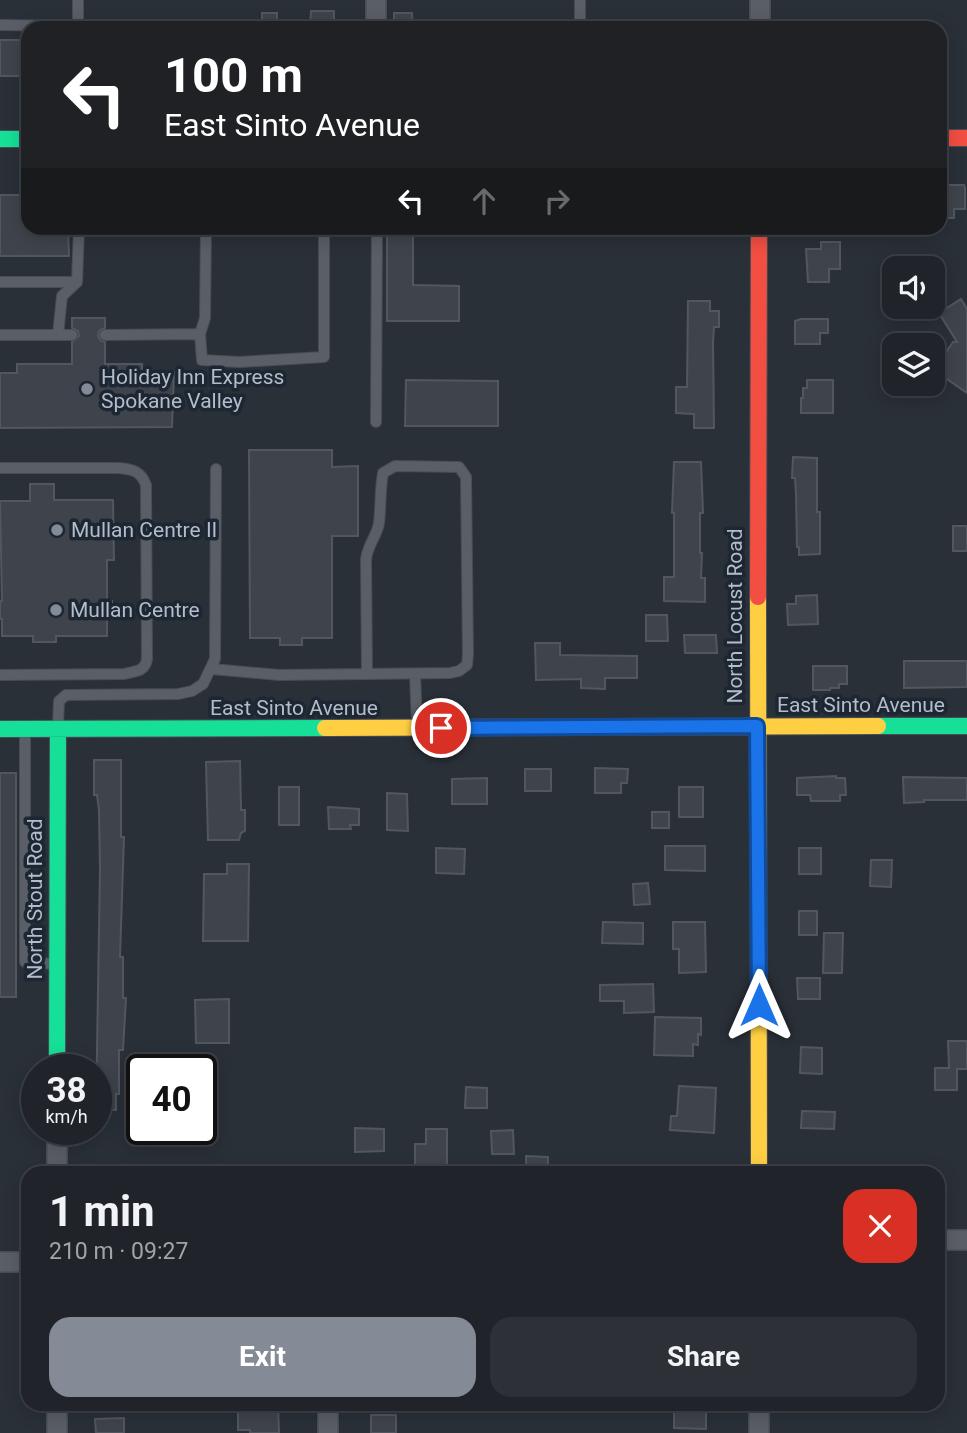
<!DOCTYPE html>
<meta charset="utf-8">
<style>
body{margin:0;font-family:Roboto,sans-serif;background:#2d3036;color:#f1f3f6;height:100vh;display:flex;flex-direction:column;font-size:26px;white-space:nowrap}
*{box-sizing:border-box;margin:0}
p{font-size:23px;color:#a2a4a8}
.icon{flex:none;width:38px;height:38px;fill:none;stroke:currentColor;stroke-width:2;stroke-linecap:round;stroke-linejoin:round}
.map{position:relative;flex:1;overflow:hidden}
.side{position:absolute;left:21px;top:1166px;width:924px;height:245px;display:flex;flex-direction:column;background:#20242a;border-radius:21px;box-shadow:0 4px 18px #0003,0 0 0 2px #3d4147}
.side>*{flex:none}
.top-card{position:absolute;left:21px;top:21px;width:926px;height:214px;border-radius:21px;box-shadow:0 4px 18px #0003,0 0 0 2px #3d4147;background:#202124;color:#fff;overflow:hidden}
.buttons{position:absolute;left:882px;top:256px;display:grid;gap:14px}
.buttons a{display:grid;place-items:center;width:63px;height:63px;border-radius:14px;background:#20242a;box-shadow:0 4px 18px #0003,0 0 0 2px #3d4147;font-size:35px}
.speed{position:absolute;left:21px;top:1054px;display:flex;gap:14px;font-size:35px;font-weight:700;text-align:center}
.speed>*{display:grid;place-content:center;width:91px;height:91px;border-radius:50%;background:#20242a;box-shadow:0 4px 18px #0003,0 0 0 2px #3d4147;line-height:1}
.speed small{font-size:18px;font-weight:400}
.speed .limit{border:4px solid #111;border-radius:10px;background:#fff;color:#111}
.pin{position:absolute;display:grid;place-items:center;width:60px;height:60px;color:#fff;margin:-30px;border:4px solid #fff;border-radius:50%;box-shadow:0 2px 7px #0007}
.me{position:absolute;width:77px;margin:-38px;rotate:0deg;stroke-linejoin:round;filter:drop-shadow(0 0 5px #0008)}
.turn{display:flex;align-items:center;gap:24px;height:147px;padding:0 28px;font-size:32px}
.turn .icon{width:91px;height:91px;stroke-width:2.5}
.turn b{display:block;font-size:49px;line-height:60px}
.lanes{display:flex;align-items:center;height:66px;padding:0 28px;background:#0003;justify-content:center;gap:35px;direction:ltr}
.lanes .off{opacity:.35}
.round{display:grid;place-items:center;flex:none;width:74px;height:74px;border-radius:21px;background:#2d3036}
.headline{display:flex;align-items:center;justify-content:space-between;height:119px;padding:0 28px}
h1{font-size:42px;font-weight:700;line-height:52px}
.button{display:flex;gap:14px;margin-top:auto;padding:14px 28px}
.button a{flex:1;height:80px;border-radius:21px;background:#848b96;color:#fff;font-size:28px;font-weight:700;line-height:80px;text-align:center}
.button a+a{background:#2d3036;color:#f1f3f6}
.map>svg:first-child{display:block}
</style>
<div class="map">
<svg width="967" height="1433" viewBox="0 0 967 1433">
<rect width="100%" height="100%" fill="#2a3038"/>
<path fill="#3f444c" stroke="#52575f" stroke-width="2" d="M311 11H334V28H310Z
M262 13H277V28H262Z
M394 13H412L413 28H394Z
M0 40H23V76H0Z
M944 185H964L965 188V209H954V218H940V188H944Z
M0 195H28V228H68L69 256H0Z
M387 228H413V285L459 286V321H387Z
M821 242H840V269H829V282H808L806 249H821Z
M961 299 967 309V393L934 370 953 342H957L939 313Z
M688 301H710V311H719V327H714L713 342 714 428H694V414L676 413V387H687Z
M72 318H105V328L99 331 98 336 101 341 105 342V364H142V373L174 372 172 427 0 428V373H17V364H72V342L79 336 78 331 72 328Z
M801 319H828V333H820V344H795V321Z
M406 380 498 381V426H405Z
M807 380H833V413H801V398H803V388H807Z
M249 450H332V467L358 466V536H332V638H302V645H280V638H250Z
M793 457 817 458V512H820V554L799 555V547H797L796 494 795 478H792Z
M674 462H701L703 513H700V553H702L701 578H705V602L664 601V577H674V513H672Z
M30 484H54V500H113L114 560H107V601H112V619H107V636H56V642H33V636H2V619H0V601H2L0 501H30Z
M953 526H967V551H953Z
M817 595 818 624 788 625 787 604H796V596Z
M646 615H667L668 641H646Z
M684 635H716L717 653H685Z
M535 643H560V655L637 656V678H605V689L581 688V679L536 680Z
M904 661H967V687L904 688Z
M813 666H847V684H839V688H830V690H813Z
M94 760H121V837H124L120 957H123V998H126L123 1050H119V1094H116V1110H96L100 870 99 810 97 795H94Z
M240 761 241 810H245V831L241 833 239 840H208L206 762Z
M595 768 628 769 627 783H621V793H595Z
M525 769H551V791H525Z
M0 773H16V997H0Z
M836 776V778H845L846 795H840V801H811L810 795H797V778Z
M903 777 967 778V800H924V802L904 803Z
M487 778V804H452V779Z
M279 787H299V825H279Z
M679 787H703V817H679Z
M387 793 407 794 408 831 387 830Z
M328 807 359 809V825H350L351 829H329Z
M652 812H669V828H652Z
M665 846H705V871L665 870Z
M436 848 465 849 464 874 436 873Z
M799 848H821V874H799Z
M871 860H892L891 887 870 886Z
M227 864H249L248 941H203L204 874H227Z
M648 883 650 904 634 905 633 884Z
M799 911H817V935H799Z
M603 922 643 923V944L602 943Z
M673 922H705L706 972 679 973V949H673Z
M824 933H843L842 973H823Z
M797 978H820V999H798Z
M653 984 654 1012 624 1013V1001H600V985Z
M229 999V1043H196L195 1000Z
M655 1017 701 1018V1035L698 1034V1045L693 1044V1056L654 1055Z
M948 1041H967V1069H957V1090H935V1068H949Z
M801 1047 822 1048V1074L800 1073Z
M679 1086 716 1088 714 1133 670 1130 671 1116H677Z
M466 1087 487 1088V1108H465Z
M802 1111 835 1112 834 1129 801 1128Z
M355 1128 384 1129V1151L355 1152Z
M426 1129H447V1170H415V1144H426Z
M513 1130 514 1154H492L491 1131Z
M526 1156 548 1157V1172H526Z
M238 1404H278L279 1433H250V1430H238Z
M685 1404H706V1429L674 1428V1407H685Z
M371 1415H396V1433H371Z
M124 1418V1433H96L95 1419Z"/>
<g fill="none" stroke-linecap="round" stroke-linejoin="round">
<defs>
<path id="lane" d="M580 0V28
M0 25 78 26V28
M78 26V0
M0 282H77
M200 334 202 360 239 362 324 357V228
M0 335H72
M58 335 62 296 77 282 79 228
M105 335 200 334 205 318 206 228
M376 422 377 228
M0 468H118C132 469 141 471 146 485L147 659C145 672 135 671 124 674L0 675
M212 669 279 675 450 673 459 671 467 665 468 654 466 477 459 467 395 466 383 473C380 489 381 506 379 523 377 536 368 544 366 559L367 674
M415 674 417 724
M58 725 59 701 66 695 178 694 192 691 203 684 215 659 216 469
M25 733V962L54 964"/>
<path id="street" d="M376 0V28
M760 28V0
M57 1172V1129
M938 1240H967
M0 1262H28
M57 1404V1433
M328 1404V1433
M759 1433V1404"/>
<path id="fast" d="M0 139H28
M878 726H967
M0 729 325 728
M57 1069 58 729"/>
<path id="slow" d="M758 597 759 1172
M325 728 878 726"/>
<path id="jam" d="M940 138H967
M758 597 759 228"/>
</defs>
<use href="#lane" stroke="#484c55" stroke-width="12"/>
<use href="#street" stroke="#484c55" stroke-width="22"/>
<use href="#fast" stroke="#484c55" stroke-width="18"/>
<use href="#slow" stroke="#484c55" stroke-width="18"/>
<use href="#jam" stroke="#484c55" stroke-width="18"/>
<use href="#lane" stroke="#5a5e66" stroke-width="10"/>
<use href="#street" stroke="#5a5e66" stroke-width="19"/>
<use href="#fast" stroke="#16e098" stroke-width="16"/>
<use href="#slow" stroke="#ffcf43" stroke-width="16"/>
<use href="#jam" stroke="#f24e42" stroke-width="16"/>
</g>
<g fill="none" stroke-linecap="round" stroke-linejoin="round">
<defs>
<path id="route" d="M441 728 757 726 759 1005"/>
</defs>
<use href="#route" stroke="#114b97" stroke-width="18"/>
<use href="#route" stroke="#1a73e8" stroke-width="12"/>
</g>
<g fill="#848b96" stroke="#1d2633" stroke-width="2.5">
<circle cx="87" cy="389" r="7"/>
<circle cx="57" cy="530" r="7"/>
<circle cx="56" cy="610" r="7"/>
</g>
<g text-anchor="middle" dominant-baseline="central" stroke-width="7" stroke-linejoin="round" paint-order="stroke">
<g font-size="21" fill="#b4bcc9" stroke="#1d2633" text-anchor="start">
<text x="101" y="377">Holiday Inn Express<tspan x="101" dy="24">Spokane Valley</tspan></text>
<text x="71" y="530">Mullan Centre II</text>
<text x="70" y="610">Mullan Centre</text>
</g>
<g font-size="21" fill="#b4bcc9" stroke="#1d2633">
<text transform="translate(735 616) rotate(-90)">North Locust Road</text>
<text x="861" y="705">East Sinto Avenue</text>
<text x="294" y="708">East Sinto Avenue</text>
<text transform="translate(35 899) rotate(-90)">North Stout Road</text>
</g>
</g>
</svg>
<div class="buttons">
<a><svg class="icon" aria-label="sound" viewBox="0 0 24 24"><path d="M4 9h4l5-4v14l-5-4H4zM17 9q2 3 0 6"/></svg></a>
<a><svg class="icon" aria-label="layers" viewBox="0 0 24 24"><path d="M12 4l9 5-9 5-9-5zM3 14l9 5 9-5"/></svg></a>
</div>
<div class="speed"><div>38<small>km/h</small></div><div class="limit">40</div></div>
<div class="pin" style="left:441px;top:728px;background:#d93025"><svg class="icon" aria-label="arrive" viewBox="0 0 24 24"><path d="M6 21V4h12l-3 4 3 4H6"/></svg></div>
<svg class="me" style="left:759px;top:1005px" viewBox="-20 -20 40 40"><path d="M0-17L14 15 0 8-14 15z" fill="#1a73e8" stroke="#fff" stroke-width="4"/></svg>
<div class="top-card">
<div class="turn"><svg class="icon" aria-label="left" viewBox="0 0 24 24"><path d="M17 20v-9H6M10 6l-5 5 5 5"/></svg><div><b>100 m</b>East Sinto Avenue</div></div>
<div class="lanes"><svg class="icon" aria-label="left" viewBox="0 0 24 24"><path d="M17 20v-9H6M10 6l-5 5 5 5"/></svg><svg class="icon off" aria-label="ahead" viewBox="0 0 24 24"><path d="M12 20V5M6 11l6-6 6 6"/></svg><svg class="icon off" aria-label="right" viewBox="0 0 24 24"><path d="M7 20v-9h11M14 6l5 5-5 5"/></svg></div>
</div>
<section class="side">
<div class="headline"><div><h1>1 min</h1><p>210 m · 09:27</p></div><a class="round" style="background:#d93025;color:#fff"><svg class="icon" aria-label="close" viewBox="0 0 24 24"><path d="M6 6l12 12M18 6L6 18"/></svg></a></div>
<div class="button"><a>Exit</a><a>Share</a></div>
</section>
</div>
